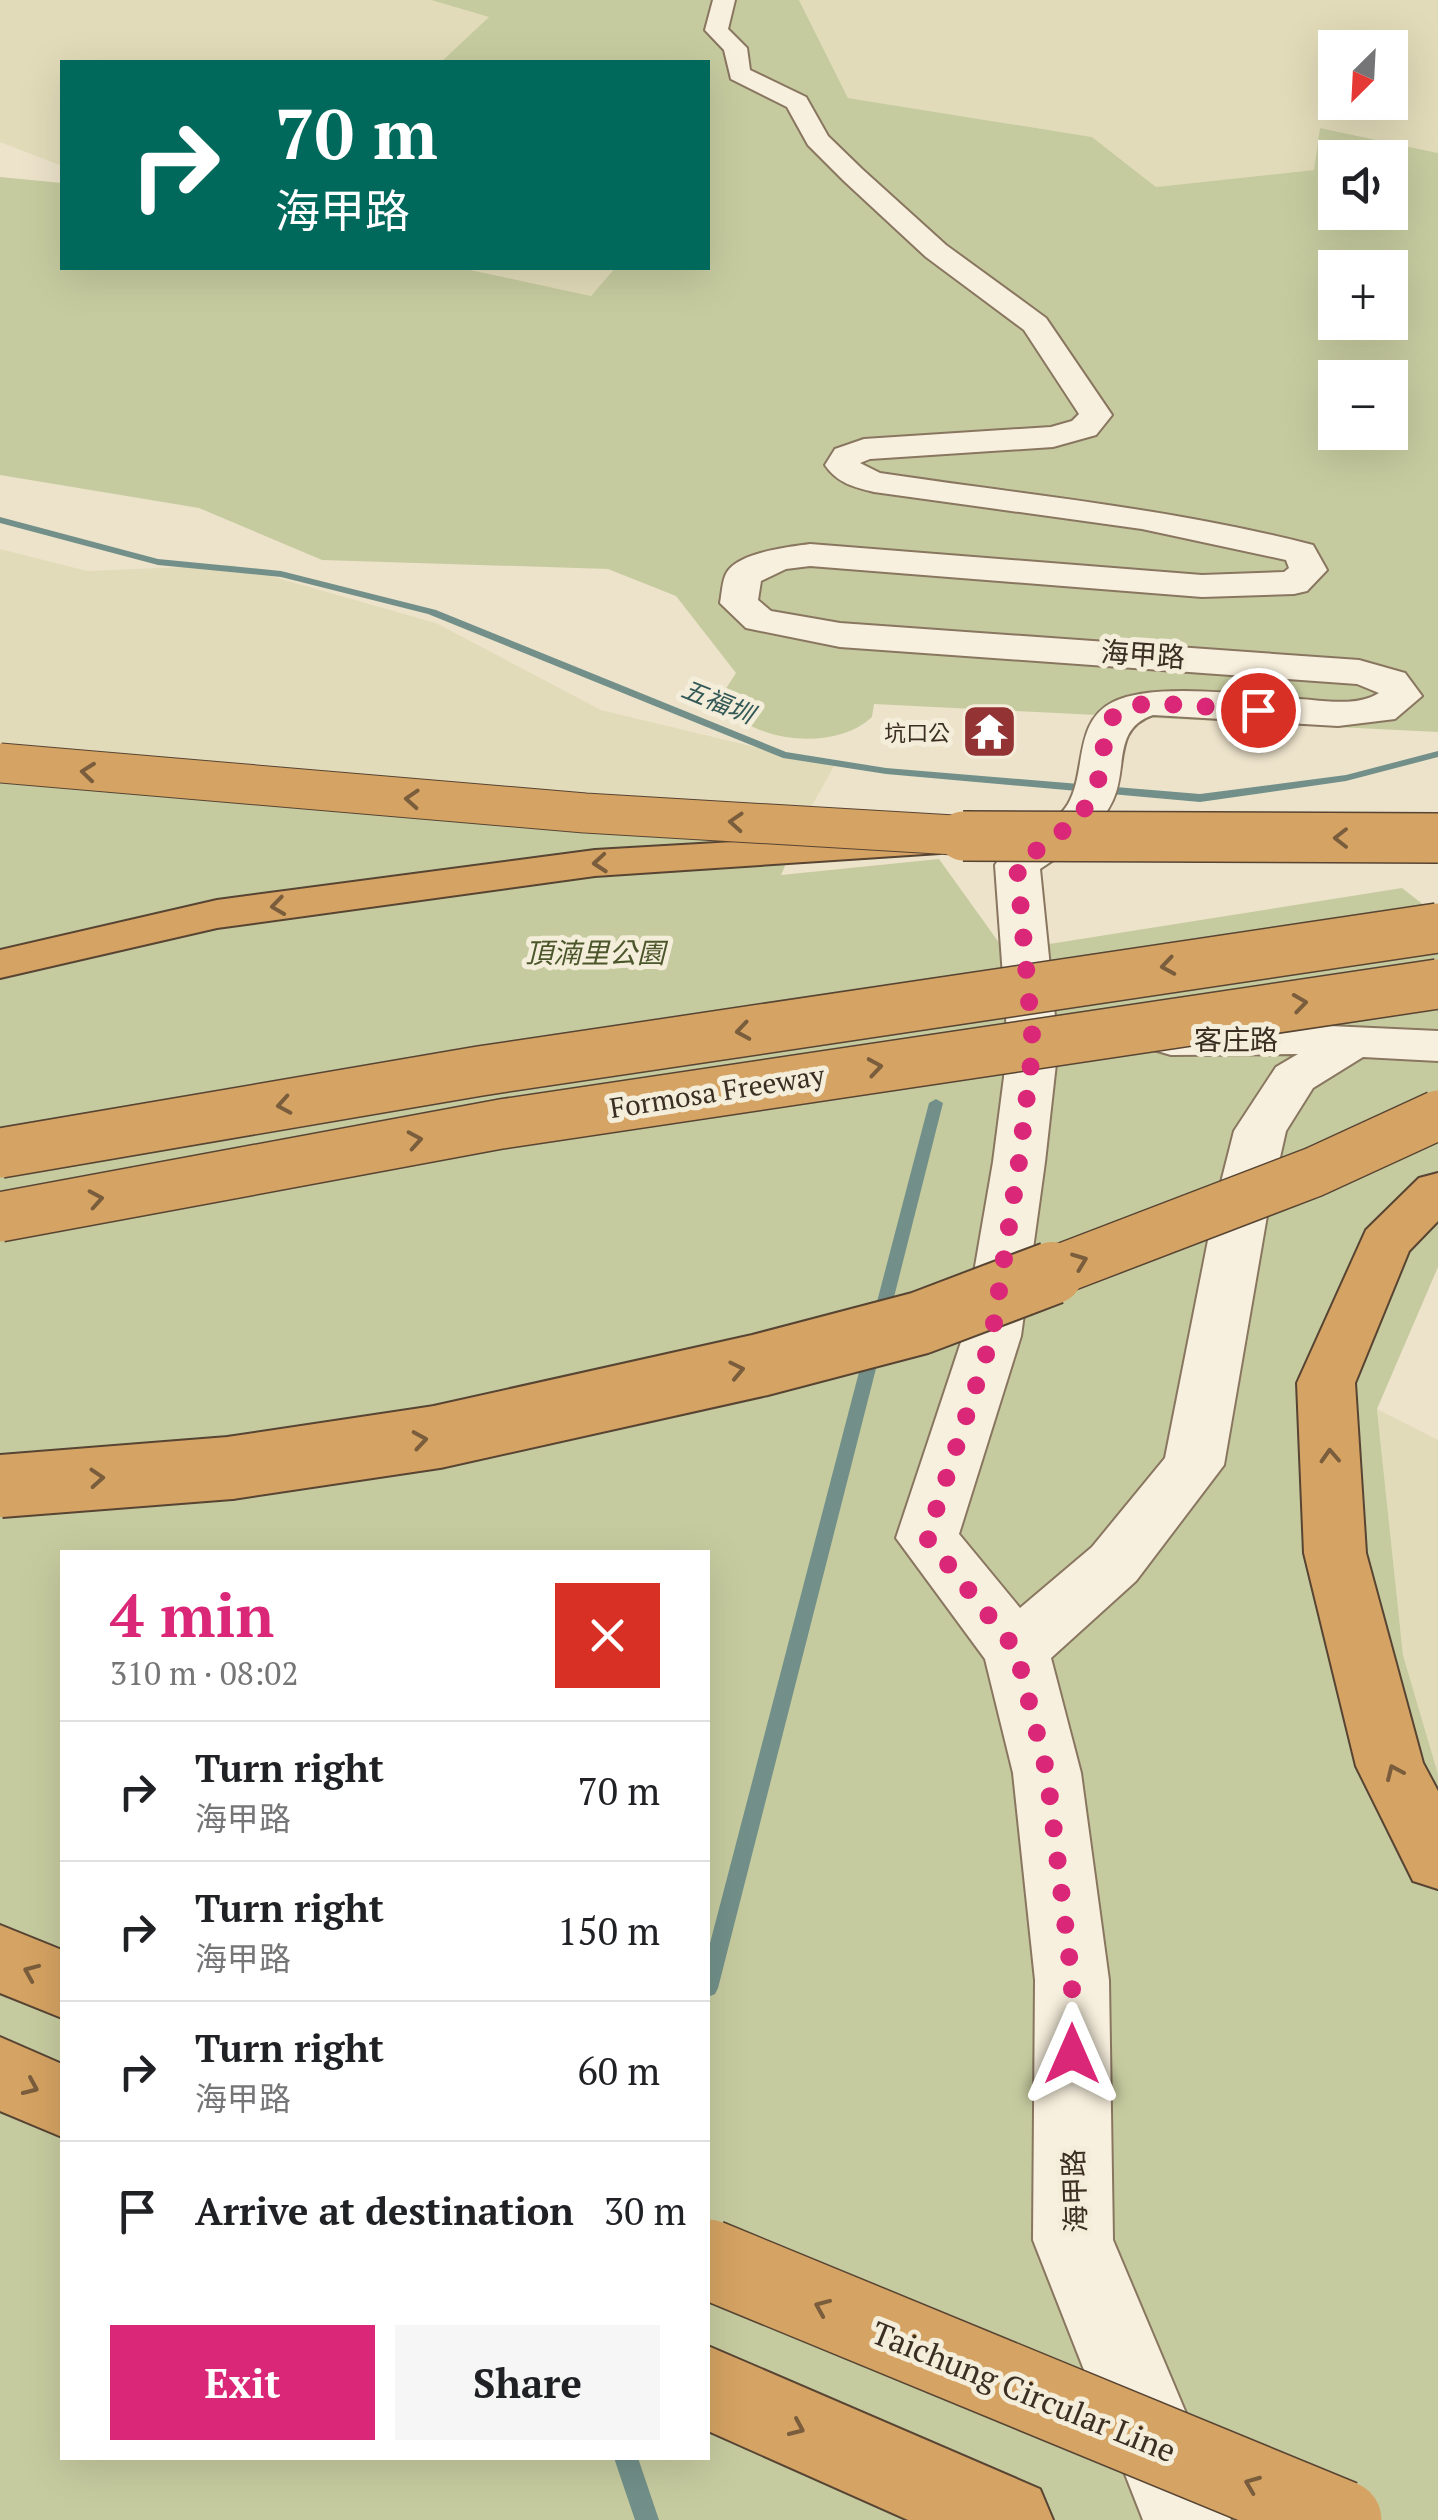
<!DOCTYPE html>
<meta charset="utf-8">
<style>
body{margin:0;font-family:"PT Serif","Noto Sans TC",serif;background:#f6f6f6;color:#202124;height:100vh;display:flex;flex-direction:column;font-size:38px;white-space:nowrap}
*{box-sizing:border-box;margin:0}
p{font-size:32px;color:#757577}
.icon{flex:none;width:55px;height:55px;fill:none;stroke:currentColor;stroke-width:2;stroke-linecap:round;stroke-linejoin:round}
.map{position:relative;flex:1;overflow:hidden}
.details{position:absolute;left:60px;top:1550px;width:650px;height:910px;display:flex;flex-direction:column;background:#fff;border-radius:0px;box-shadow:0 10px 40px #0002}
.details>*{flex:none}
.hud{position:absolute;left:60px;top:60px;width:650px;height:210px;border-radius:0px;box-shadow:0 10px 40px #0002;background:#00695c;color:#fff;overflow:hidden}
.needle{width:65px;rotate:204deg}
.buttons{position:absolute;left:1318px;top:30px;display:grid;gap:20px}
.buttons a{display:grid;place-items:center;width:90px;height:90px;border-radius:0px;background:#fff;box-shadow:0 10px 40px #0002;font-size:50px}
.pin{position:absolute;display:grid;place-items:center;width:85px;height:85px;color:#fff;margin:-42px;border:5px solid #fff;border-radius:50%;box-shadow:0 2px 10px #0007}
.me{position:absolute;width:110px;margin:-55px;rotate:0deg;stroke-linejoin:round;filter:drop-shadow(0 0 8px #0008)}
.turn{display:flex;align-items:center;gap:35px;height:210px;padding:0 50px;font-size:45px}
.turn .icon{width:130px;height:130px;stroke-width:2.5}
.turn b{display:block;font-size:70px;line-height:85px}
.round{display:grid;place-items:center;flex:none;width:105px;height:105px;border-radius:0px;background:#f6f6f6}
.summary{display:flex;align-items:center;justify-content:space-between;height:170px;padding:0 50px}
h1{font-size:60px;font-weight:800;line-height:75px;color:#db2777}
.button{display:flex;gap:20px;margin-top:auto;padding:20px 50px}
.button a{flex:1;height:115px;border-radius:0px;background:#db2777;color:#fff;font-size:40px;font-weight:800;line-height:115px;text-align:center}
.button a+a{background:#f6f6f6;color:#202124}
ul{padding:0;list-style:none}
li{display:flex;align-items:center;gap:30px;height:140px;padding:0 50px;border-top:2px solid #e0e0e0}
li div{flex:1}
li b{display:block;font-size:38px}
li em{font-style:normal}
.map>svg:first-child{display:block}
</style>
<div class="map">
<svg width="1438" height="2520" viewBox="0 0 1438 2520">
<rect width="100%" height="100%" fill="#ede3cb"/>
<path fill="#e2dbb9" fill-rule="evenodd" d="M0 0H431L490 17 441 62H62V166L0 142Z
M799 0H1438V153L1321 128 1315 170 1156 187 1092 137 848 98ZM1335 48H1390V102H1335Z
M461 268H615L591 296Z
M0 549 87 571 232 565 436 623 601 710 834 766 808 813 0 746Z
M1377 1409 1438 1440V1774L1403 1655Z"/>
<path fill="#c6cb9f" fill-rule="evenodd" d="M431 0H799L848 98 1092 137 1156 187 1314 170 1320 128 1438 153V732L874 704 872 717C837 750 760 744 728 709L725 690 736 673 676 596 608 569 322 560 199 508 0 475V177L62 183V268H461L591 296 615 268H708V62H441L489 17ZM1335 158H1390V212H1335ZM1335 268H1390V322H1335ZM1335 378H1390V432H1335Z
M0 746 808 813 781 875 939 859 1005 951 1402 888 1438 916V1267L1377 1409 1403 1655 1438 1774V2520H0ZM62 1552H708V2458H62Z"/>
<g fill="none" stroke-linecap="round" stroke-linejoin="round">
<path fill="#729089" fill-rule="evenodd" d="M0 517 158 559 281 571 436 610 786 752 886 768 1200 794 1346 775 1438 751V757L1346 781 1200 802 886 774 783 758 428 614 281 577 158 565 0 523Z
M936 1099 943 1103 889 1317 881 1322 873 1317 929 1103Z
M873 1344 881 1349 718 1988 715 1994 708 1997V1951L865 1349Z
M614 2458H638L659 2520H635Z"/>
<defs>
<path id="minor" d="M713 0H735L728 29 747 48 750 70 806 97 828 136 862 169 946 245 1046 318 1112 415 1096 435 1053 447 870 459 860 463 880 473C1025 495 1170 508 1313 545L1327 570 1307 591 1294 594 1202 597 810 566 786 569 761 581 758 600 771 611 840 623 1359 660 1405 673 1422 696 1395 719 1338 726 1153 715C1112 729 1128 768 1113 800 1098 833 1068 850 1040 869L1058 1046 1045 1162 1021 1336 959 1534 1020 1608 1092 1547 1165 1458 1214 1210 1234 1131 1276 1067 1298 1054 1171 1055 1154 1050 1146 1040 1154 1030 1240 1022 1438 1031V1061L1363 1057 1313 1088 1286 1131 1268 1210 1224 1465 1136 1581 1051 1658 1081 1773 1109 1980 1113 2240 1231 2520H1143L1033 2240 1035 1980 1013 1773 985 1659 896 1538 963 1336 993 1162 1008 1046 995 865 1001 856C1022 840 1054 827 1068 804 1087 771 1073 722 1113 702 1156 680 1262 697 1312 700 1333 702 1361 705 1379 693L1357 684 840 647 746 628 720 603C722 593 722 580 727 572 740 552 789 547 810 544L1202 575 1284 572 1289 568 1286 560 1142 529 874 492C854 487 837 483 825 465L835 449 864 439 1051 427 1072 421 1079 414 1024 330 926 257 844 181 808 145 787 107 731 79 724 50 705 30Z"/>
<path id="highway" d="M924 831 940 835 946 844 940 853 595 876 217 928 0 978V950L217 900 595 850Z
M1438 1173V1221L1409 1251 1355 1383 1366 1553 1423 1763 1438 1791V1889L1413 1881 1356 1766 1304 1553 1297 1383 1366 1230 1419 1178Z
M0 1925 62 1950V2018L0 1993Z
M0 2037 62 2064V2137L0 2111Z
M708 2346 1040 2489 1053 2520H908L708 2431Z"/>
</defs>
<use href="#minor" stroke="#897660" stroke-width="4"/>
<use href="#highway" stroke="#574433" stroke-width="4"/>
<use href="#minor" fill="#f8f0de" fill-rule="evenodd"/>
<use href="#highway" fill="#d5a363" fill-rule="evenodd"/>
<defs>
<path id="highway-bridge-far3" d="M0 763 585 813 1004 838
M1225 838H1438"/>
<path id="highway-bridge-far2" d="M963 836 1438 838
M0 1153 480 1071 1438 928
M0 1217 501 1124 1438 984
M1045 1275 1314 1172 1438 1115"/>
<path id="highway-bridge-far1" d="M0 1486 230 1468 437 1437 760 1365 920 1323 1052 1273"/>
<path id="highway-bridge" d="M708 2259 1342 2520"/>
</defs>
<use href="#highway-bridge-far3" stroke="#574433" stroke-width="41" stroke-linecap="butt"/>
<use href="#highway-bridge-far2" stroke="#574433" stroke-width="52" stroke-linecap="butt"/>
<use href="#highway-bridge-far1" stroke="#574433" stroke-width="66" stroke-linecap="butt"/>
<use href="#highway-bridge" stroke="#574433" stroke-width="82" stroke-linecap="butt"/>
<use href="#highway-bridge-far3" stroke="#d5a363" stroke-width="39"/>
<use href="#highway-bridge-far2" stroke="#d5a363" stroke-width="49"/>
<use href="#highway-bridge-far1" stroke="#d5a363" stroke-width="62"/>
<use href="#highway-bridge" stroke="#d5a363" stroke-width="79"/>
</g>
<defs><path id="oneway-chevron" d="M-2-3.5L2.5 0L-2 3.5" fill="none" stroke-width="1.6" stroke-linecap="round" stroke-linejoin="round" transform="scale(2.5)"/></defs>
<g stroke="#795d3c">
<use href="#oneway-chevron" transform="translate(88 772) rotate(-174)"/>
<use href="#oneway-chevron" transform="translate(412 799) rotate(-176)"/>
<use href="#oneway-chevron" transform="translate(736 822) rotate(-176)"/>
<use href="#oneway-chevron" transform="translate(1341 838) rotate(180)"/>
<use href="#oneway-chevron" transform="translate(600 863) rotate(175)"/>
<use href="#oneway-chevron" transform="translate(278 906) rotate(172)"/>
<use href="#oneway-chevron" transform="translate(1168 966) rotate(171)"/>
<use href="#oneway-chevron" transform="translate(1300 1003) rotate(-8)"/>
<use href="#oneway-chevron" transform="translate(743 1031) rotate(171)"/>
<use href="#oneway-chevron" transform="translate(875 1067) rotate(-9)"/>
<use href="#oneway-chevron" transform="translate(284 1105) rotate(170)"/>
<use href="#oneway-chevron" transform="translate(415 1140) rotate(-10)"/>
<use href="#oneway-chevron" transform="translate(96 1199) rotate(-10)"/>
<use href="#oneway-chevron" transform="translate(1080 1261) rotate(-21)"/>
<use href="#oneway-chevron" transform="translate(737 1370) rotate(-12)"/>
<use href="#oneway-chevron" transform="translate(420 1440) rotate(-9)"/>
<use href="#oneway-chevron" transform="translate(1330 1456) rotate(-93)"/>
<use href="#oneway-chevron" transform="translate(97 1478) rotate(-4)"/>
<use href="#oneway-chevron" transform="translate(1394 1772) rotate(-114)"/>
<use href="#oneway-chevron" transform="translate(31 1972) rotate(-157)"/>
<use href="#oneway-chevron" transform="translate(31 2087) rotate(24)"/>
<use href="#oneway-chevron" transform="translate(822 2307) rotate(-157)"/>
<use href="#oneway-chevron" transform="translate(797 2428) rotate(24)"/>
<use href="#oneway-chevron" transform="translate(1252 2484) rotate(-158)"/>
</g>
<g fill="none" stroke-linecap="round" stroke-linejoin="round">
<path stroke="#db2777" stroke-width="18" stroke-dasharray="0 32.4" d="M1072 2054V1980L1047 1773 1016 1650 927 1538 992 1336 1019 1162 1033 1046 1017 865 1080 818 1098 781 1108 722 1122 708 1150 703 1258 710"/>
</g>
<defs>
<symbol id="temple-square" viewBox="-11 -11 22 22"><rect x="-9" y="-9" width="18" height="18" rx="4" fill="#943334" stroke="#f4edda"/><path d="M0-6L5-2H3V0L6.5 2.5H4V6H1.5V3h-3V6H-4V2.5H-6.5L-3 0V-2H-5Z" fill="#fff"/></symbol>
</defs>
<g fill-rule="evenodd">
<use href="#temple-square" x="958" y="700" width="63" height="63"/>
</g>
<g text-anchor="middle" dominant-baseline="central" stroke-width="10" stroke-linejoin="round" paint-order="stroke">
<g font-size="22" fill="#3b2e22" stroke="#f4edda" text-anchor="end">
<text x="950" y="732">坑口公</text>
</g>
<g font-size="25" font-style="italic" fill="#335957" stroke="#f4edda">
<text transform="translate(718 701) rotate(22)">五福圳</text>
</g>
<g font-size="28" fill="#3b2e22" stroke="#f4edda">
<text transform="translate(1143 654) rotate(4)">海甲路</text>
<text x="1236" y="1039">客庄路</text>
<text transform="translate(717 1091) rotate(-9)">Formosa Freeway</text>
<text transform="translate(1074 2191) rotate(-92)">海甲路</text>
</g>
<g font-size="28" font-style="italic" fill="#4b562a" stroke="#f4edda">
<text x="595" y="952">頂湳里公園</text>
</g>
<g font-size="32" fill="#3b2e22" stroke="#f4edda">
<text transform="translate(1024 2391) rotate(22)">Taichung Circular Line</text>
</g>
</g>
</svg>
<div class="buttons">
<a><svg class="needle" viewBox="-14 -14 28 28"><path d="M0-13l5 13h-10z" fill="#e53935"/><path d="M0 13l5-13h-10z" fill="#757577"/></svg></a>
<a><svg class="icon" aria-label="sound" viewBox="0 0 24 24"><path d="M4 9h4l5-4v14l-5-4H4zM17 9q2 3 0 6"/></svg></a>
<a>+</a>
<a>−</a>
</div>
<div class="pin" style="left:1258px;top:710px;background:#d93025"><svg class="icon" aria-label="arrive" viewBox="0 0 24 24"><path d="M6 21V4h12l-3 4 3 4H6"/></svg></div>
<svg class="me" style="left:1072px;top:2054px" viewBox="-20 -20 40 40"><path d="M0-17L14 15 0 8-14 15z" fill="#db2777" stroke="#fff" stroke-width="4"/></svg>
<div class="hud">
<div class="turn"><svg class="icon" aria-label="right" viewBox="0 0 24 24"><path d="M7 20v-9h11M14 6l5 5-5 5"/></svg><div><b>70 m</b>海甲路</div></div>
</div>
<section class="details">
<div class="summary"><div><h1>4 min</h1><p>310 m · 08:02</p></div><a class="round" style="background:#d93025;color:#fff"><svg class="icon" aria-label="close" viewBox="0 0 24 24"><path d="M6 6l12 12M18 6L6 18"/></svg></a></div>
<ul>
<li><svg class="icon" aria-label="right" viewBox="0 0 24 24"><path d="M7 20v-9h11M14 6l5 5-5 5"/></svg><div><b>Turn right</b><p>海甲路</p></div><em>70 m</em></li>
<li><svg class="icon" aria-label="right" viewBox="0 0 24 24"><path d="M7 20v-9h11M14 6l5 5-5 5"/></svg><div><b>Turn right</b><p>海甲路</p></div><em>150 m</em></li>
<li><svg class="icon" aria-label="right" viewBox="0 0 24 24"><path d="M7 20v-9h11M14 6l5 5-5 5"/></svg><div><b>Turn right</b><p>海甲路</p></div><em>60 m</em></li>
<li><svg class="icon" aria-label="arrive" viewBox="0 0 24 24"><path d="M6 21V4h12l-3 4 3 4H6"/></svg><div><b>Arrive at destination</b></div><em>30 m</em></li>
</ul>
<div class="button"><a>Exit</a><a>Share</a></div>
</section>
</div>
